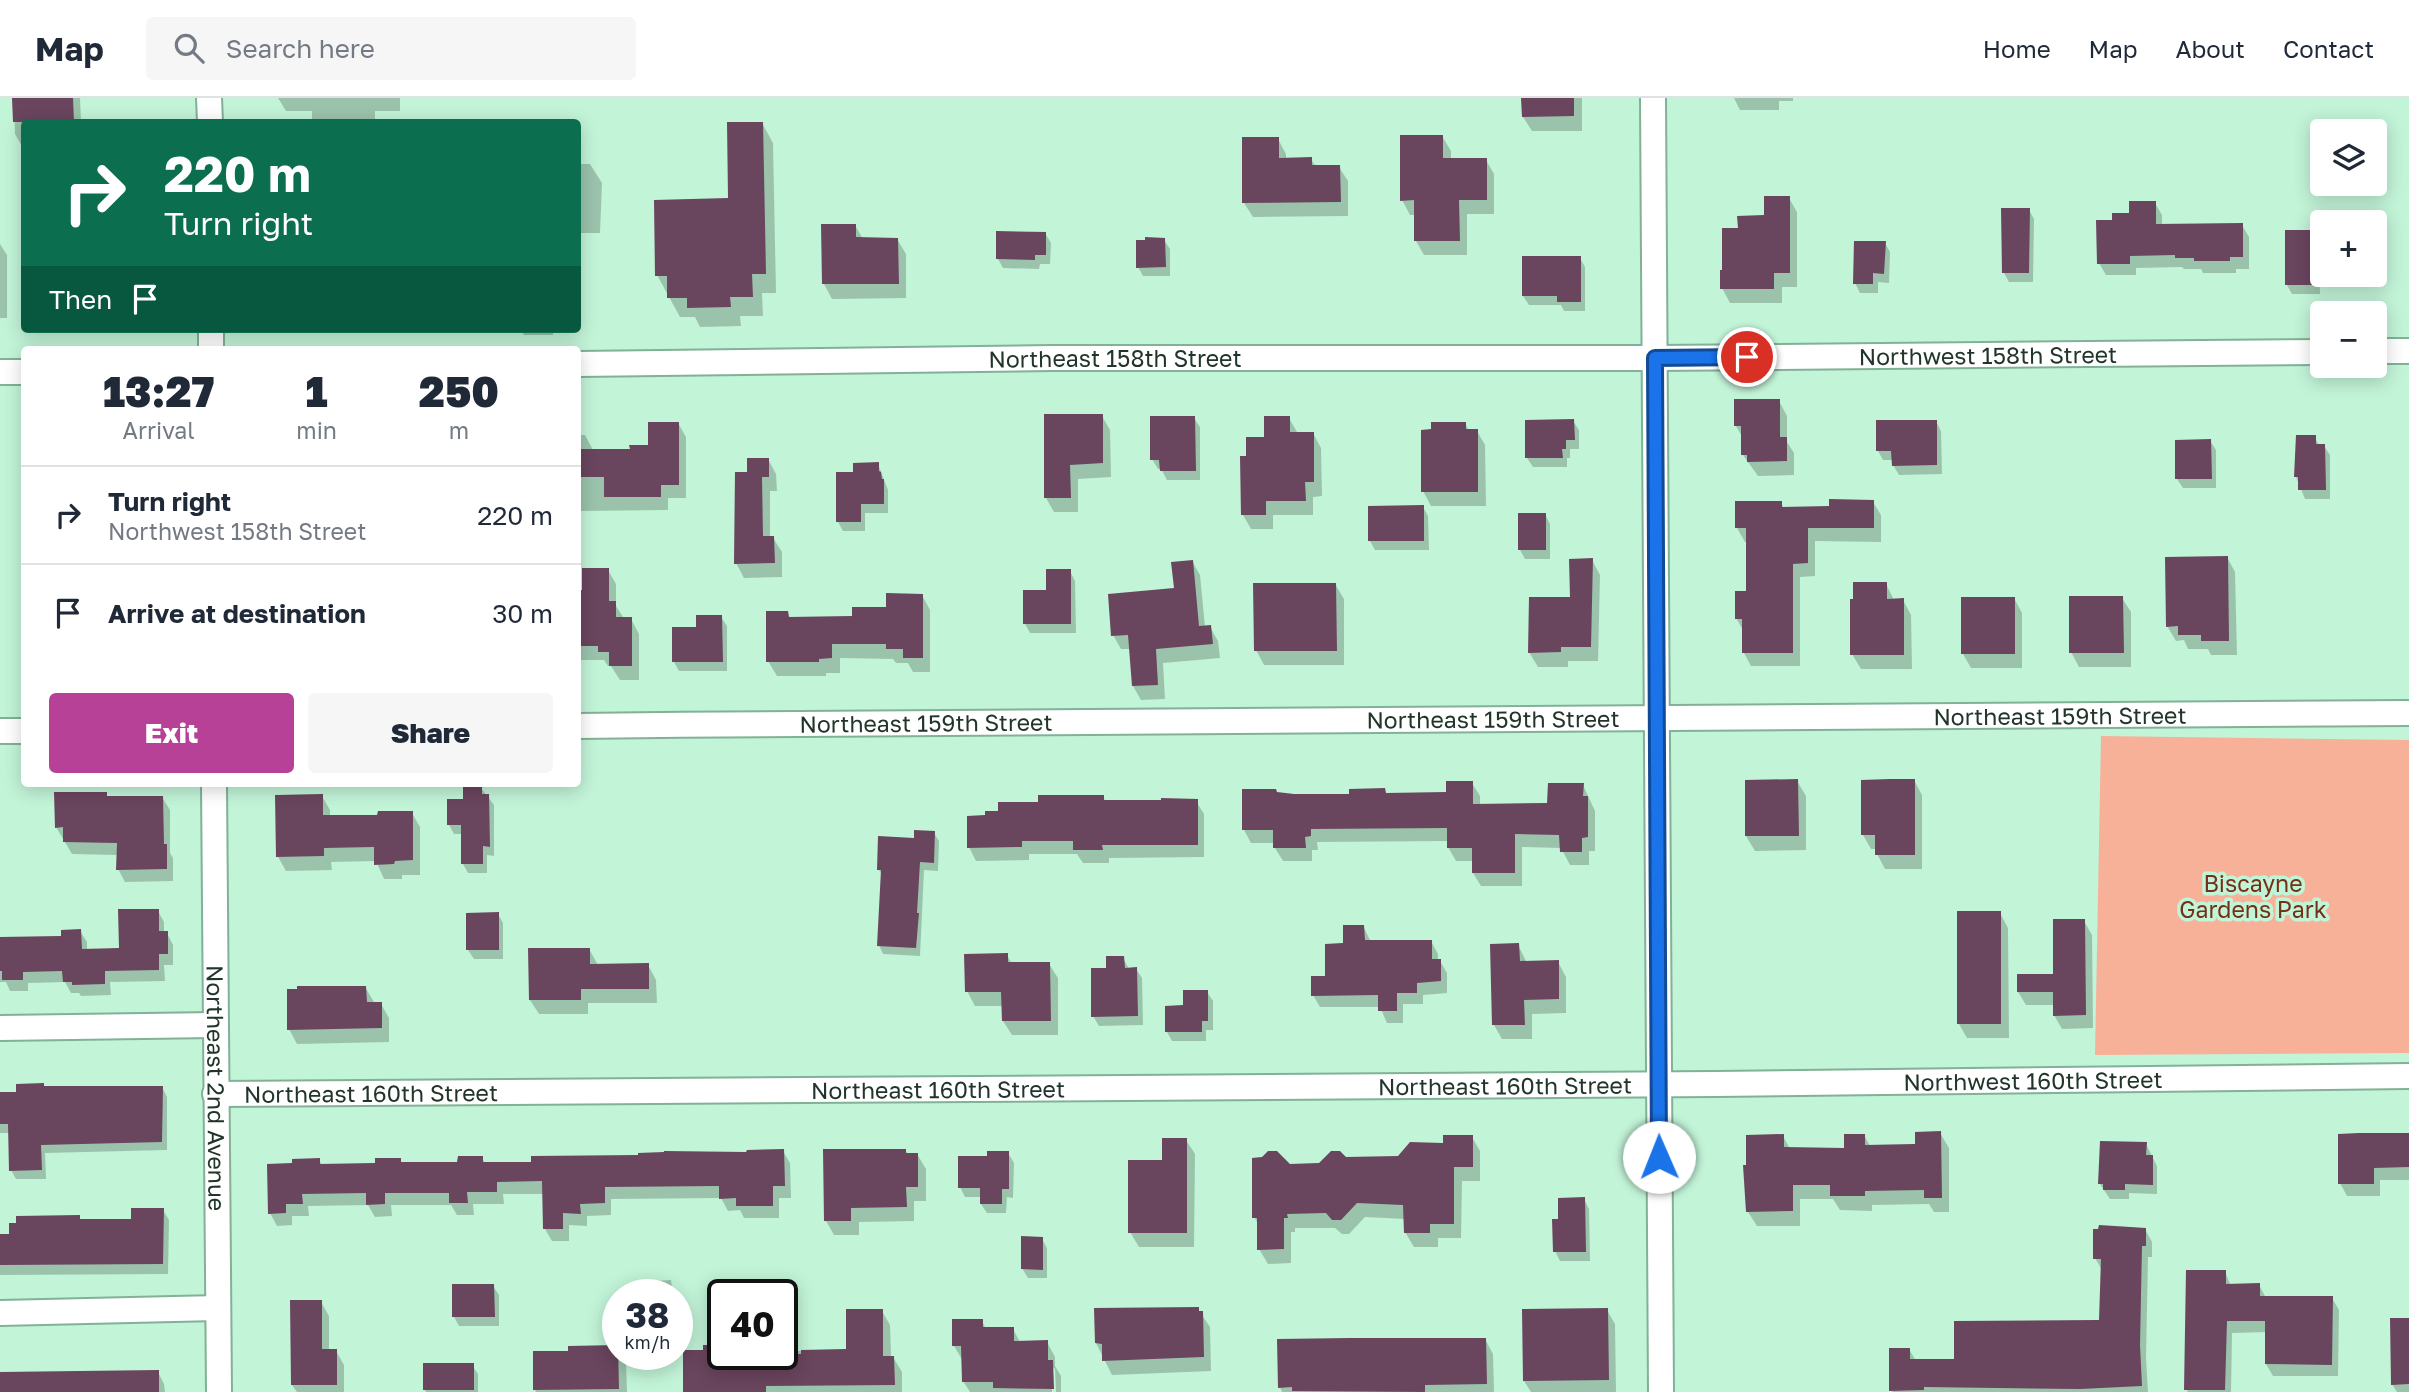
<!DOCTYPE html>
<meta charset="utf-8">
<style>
body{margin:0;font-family:"Golos Text",sans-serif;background:#f6f6f7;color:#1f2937;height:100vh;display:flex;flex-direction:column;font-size:26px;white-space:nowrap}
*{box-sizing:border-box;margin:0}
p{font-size:23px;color:#747a83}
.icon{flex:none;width:38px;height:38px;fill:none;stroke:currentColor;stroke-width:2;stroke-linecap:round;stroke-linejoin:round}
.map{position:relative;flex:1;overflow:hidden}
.drawer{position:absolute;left:21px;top:248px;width:560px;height:441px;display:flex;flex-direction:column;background:#fff;border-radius:7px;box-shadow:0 4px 18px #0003}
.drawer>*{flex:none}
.banner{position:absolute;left:21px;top:21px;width:560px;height:214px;border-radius:7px;box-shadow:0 4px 18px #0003;background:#0b6e4f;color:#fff;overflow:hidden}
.controls{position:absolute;left:2310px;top:21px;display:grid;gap:14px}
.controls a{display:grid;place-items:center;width:77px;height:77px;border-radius:7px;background:#fff;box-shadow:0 4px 18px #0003;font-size:35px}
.speed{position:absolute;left:602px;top:1181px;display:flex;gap:14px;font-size:35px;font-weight:700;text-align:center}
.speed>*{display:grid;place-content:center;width:91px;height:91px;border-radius:50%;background:#fff;box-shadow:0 4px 18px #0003;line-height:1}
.speed small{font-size:18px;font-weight:400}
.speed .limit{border:4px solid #111;border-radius:10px;background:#fff;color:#111}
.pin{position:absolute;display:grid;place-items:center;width:60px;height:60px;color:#fff;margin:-30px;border:4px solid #fff;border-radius:50%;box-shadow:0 2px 7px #0007}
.me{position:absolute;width:77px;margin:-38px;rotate:359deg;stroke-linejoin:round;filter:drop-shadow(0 0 5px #0008)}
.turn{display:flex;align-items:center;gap:24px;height:147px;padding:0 28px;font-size:32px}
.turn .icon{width:91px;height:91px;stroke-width:2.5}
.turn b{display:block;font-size:49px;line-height:60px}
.then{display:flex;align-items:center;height:66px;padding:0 28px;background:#0003;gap:14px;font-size:26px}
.eta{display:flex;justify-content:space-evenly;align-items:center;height:119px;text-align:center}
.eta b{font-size:42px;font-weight:800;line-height:49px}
.cta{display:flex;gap:14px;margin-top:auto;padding:14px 28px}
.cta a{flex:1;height:80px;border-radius:7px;background:#b84198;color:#fff;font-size:28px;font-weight:800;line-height:80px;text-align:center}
.cta a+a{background:#f6f6f7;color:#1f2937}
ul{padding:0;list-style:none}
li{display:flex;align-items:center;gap:21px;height:98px;padding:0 28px;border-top:2px solid #e0e1e3}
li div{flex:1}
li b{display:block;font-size:26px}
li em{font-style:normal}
header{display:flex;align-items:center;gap:42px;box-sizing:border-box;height:98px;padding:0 35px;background:#fff;border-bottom:2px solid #e0e1e3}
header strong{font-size:33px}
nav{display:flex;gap:38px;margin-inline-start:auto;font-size:24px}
.search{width:490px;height:63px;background:#f6f6f7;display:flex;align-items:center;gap:18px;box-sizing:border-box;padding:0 24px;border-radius:7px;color:#747a83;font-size:26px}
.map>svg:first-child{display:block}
</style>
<header>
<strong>Map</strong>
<div class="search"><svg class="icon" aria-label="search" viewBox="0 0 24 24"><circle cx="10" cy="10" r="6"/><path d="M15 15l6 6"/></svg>Search here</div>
<nav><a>Home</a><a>Map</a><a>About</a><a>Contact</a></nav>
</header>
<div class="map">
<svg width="2409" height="1294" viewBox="0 0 2409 1294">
<rect width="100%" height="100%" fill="#c2f4d8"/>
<path fill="#f7b199" d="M2101 638 2409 642V955L2095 957Z"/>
<path fill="#0003" d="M14 0H80L81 24H24L23 50 15 36Z
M278 0H400V13H375V24H312V13H286Z
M1523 0H1582V33H1532L1523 19Z
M1734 0H1793V3H1779V12H1740Z
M762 25 773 45 776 195H762L763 218H740L741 228 700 229 695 219H680L657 177 730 102Z
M1442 38 1451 53V62H1486L1494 76V116H1467V157H1424L1416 143V117H1410L1402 102Z
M1278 41 1286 56V61H1311L1316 69H1339L1348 83V118L1253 119 1244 105Z
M578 66H590L602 85 600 135H580L578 205Z
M1789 100 1797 114V189H1782V205H1730L1722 190 1739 132 1766 119Z
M2155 105 2162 117V128L2242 127 2249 139V171H2236V175H2203L2201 171H2184L2182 169 2136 170V177H2106L2099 165 2114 123Z
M2029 112 2034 121 2033 184H2009L2004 175Z
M855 127 863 141H897L906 156V200L832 201 824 186Z
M2313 134 2318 143 2320 196H2292L2287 187Z
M1045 135 1051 145 1050 166H1040L1039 171 1003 170 998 161Z
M1164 142 1170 151V178H1143L1138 169Z
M1885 145 1890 154 1889 185 1878 184V195H1860L1855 185Z
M0 146 7 157V220H0Z
M1580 160 1585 169V213H1564L1561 207H1529L1523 198Z
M520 231H553V237H524Z
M1779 303 1787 318V344L1794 355V377L1758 378 1743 357V340L1736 328Z
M1102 318 1110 332 1111 379 1078 381V414H1054L1046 400Z
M1194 320 1200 329V382H1167L1161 371H1158L1152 361Z
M1289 320 1297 334 1313 335 1321 350 1322 398 1313 399V417H1273V431H1251L1243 417 1248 360Z
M1573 323 1579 332V351H1570V360H1567V369H1533L1527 360Z
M1936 323 1941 333 1942 376 1899 377 1893 367V362H1883L1878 353Z
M678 325 686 339V400H668V412L581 413V419H578V337H585L593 352 631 353 650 348Z
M1465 325 1469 333H1477L1485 347 1486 408H1431L1423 393Z
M2314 339 2320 348H2324L2330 357V401H2305L2296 379Z
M2210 343 2216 352V390H2183L2177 381Z
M768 361 776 376 777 393H770V440H773L782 454V479L744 480 736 465 749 376Z
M878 366 888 392V415H865V433H843L838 424 855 375Z
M1781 404 1784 411 1831 410 1873 404 1881 417V444L1815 443V478L1800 479V568H1751L1744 555 1743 532 1736 520 1748 495V444H1745L1737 430Z
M1423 409 1428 418 1429 452H1375L1370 443Z
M1545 416 1550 426V461H1525L1520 452Z
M2227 459 2235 474 2237 557H2211L2208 551H2188L2184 542 2176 543 2167 528Z
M1592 462 1600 477 1598 563H1568V569H1538L1529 554 1572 500Z
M1192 463 1200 477 1205 529H1210L1218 543 1220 560 1163 565 1165 601 1141 602 1133 588 1131 551H1121L1113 537 1176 492Z
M608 472 616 486V508L623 519 631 521 639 536V582H620L611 568H608L604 562H578V494H584Z
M1070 473 1075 483 1076 535H1030L1025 526 1048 494Z
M1335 486 1344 501V567H1264L1256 552Z
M1886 486 1894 502H1903L1911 517 1912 571H1861L1852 556Z
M922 497 930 512V574H913L908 565H896L893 561 840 560V575H826V578H777L768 563 787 515 791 521 853 520Z
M2014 500 2022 515V570H1971L1963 556Z
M2122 500 2131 514V569H2079L2071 554Z
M721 519 727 528V573H679L674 564 698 531Z
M1914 682 1922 697V771H1885L1877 756V751H1871L1863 737Z
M1797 683 1806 698V752L1755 753 1746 738Z
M1472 685 1480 698V708L1549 707 1583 687 1595 713V753H1589V767H1570L1561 750 1522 749V788H1481L1473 775V763H1456L1448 749V743L1317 744 1318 752H1312V763H1283L1275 750V745H1251L1244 732 1277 696 1350 698 1384 692 1387 697 1448 696Z
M481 690 494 707V758L487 757V775H468L463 766V736H454L449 727 464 703Z
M106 695 108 700 162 699 170 712V755L173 760V783L125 784 118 771V757L72 756 56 729Z
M322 698 330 712V719L379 718 412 715 420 729V777H402V781H384L376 763 331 764 332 772 286 773 278 759Z
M1103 699 1106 704 1196 703 1204 716V759L1109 760V765H1083L1077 756H1029V762L976 763 969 749 987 719 1040 706Z
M934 735 939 743 938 773 924 772 920 858 883 856 879 847 883 778 879 772 916 742Z
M158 813 164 824V835H167L173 847V867H164L165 883 110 884 111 897 81 898 79 895H71L65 884 28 885V893H10L6 884H0V841L63 840 80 833 87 844V853L120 851Z
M2000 815 2008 830 2009 940H1967L1959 926Z
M498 816 503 825V861H474L468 852Z
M2084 823 2092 837 2093 930 2062 931 2054 917V907H2026L2018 894 2055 878Z
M1363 828 1371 844 1431 843 1438 856V863H1440L1447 875V895L1423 897V906H1403V925H1387L1380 909H1320L1313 897 1327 880 1345 847Z
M1518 847 1527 865 1558 864 1566 879V915L1532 916V941H1502L1494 927Z
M589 851 598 867H648L656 882 657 905H588V916H539L530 902Z
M1007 857 1012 866H1049L1058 880V937H1012L1003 923V908H975L967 893Z
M1123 860 1129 871H1136L1142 880 1143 927 1099 928 1093 918 1108 871Z
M365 889 374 904 381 906 389 920V944L297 946 289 931Z
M1207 894 1213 903V932H1206V943H1172L1167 934 1185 909Z
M162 989 167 999V1052L45 1055 46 1081H16L11 1072 10 1035H0V996Z
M1940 1035 1949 1050V1114H1934L1929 1106 1872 1107V1113L1840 1112 1833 1101H1800V1128H1757L1748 1114 1783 1038 1790 1051H1845L1864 1037 1870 1048H1917Z
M2409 1036V1082H2380V1098H2347L2340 1085Z
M1472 1039 1480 1053V1083H1462L1461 1140H1438V1149H1414L1405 1134V1121L1365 1119 1349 1136H1342L1335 1130H1295V1134H1291V1165L1268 1166 1259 1151V1127L1254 1119 1289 1067H1319L1346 1061 1399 1060Z
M1186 1042 1195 1056 1194 1149H1139L1130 1134 1163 1064Z
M2146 1046 2157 1068V1096L2129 1095V1101H2110L2100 1086Z
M905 1052 908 1056H917L926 1071V1103H914V1123L859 1124V1137H834L826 1123Z
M783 1053 790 1065 791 1100H779V1120H744L740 1112 728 1113 721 1100 611 1101V1117L587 1118V1128L569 1127V1143H552L545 1131 544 1096H503L504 1106H473L474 1117H457L451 1107H391L392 1118 375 1119 368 1107 308 1108 309 1118H292V1127L277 1128 270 1115 294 1067 319 1062 322 1067 376 1066 400 1061 402 1066H459L482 1060 485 1065 533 1066Z
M1008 1055 1014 1065 1013 1100 1007 1099 1006 1115H987L981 1106 982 1099H965L960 1089 988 1060Z
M1584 1101 1589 1111 1590 1163H1560L1555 1153 1560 1122Z
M163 1112 169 1122 168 1176 0 1177V1138H11L79 1119 81 1123 133 1122Z
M2145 1131 2152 1144V1159H2148L2146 1260 2148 1294H1892L1909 1251 1916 1263H1956L2101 1224 2102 1172 2095 1160Z
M1042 1141 1047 1150V1180H1028L1022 1170Z
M2225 1174 2231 1188 2259 1187 2266 1200H2332L2339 1212 2338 1278H2273L2266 1266 2267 1234 2232 1235 2231 1294H2188L2186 1291Z
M671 1182 673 1197H655V1183Z
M493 1188 499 1197V1228H459L454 1219Z
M321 1204 329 1218V1253H336L344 1267V1294H297L292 1287Z
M1198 1211 1210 1229 1211 1273 1112 1277 1096 1245Z
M1607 1212 1615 1226 1616 1294H1531L1524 1283Z
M882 1213 890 1227 891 1259H893L902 1274V1294H685L723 1256H782V1253H848Z
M2409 1222V1294H2397L2392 1286Z
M982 1223 986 1231H1013L1020 1244H1047L1055 1259V1268L1061 1278V1294H1056L1055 1271 1052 1268V1294H970L963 1283V1263L954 1248Z
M1485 1241 1493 1256 1494 1294H1282L1280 1289Z
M618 1256H622L626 1263 627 1294H536L535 1292Z
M472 1267 478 1276V1294H426L425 1292Z
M158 1274 164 1286 165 1294H0V1276Z"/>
<path fill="#6a455e" d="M12 0H73L74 24H13Z
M1521 0H1574V18L1522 19Z
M727 24H763L766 176H752L753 199H730L731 209 687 210V200H667V178H655L654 102 728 100Z
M1400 37H1443V60H1487V102H1459L1460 143H1414V102L1400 103Z
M1242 39H1279V60L1312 59V67H1340L1341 104 1242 105Z
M1764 98H1790V175H1774V191H1720V172H1722V130H1738L1737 118 1764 117Z
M2129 103H2156V126L2243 125V159H2230V163H2194V160H2175V157L2130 158V166H2097L2096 122H2112V115H2129Z
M2001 110H2030L2029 175H2002Z
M821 126H856V139L898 140 899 186H822Z
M2285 132H2314L2316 187H2285Z
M996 133 1046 134V157H1035V162L996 161Z
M1145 139 1165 140 1166 169 1136 170V142H1145Z
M1854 143H1886L1884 176 1873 175V186H1853Z
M1522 158H1581V204H1557V198H1522Z
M1734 301H1780V339H1787V363L1747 364V357H1741V328H1734Z
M1044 316H1103V365L1070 367 1071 400H1044Z
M1150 318H1195L1196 373H1160L1159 362H1150Z
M1264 318H1290V334H1314V384H1305L1306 403H1266V417H1241L1240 358H1246V339H1264Z
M1574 321 1575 342H1566V351H1562L1563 360H1525V322Z
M1876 322H1937V367L1892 368 1891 353H1876Z
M648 324H679V387H661V399H604V379H578V351H630L629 347H648Z
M1431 324H1466V331H1478V394H1421V332L1431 331Z
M2296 337H2316V346H2325L2326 392H2298V379H2294Z
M2211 341 2212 381H2175V342Z
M747 360H769V379H762L763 438H774L775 465 734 466 735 374H747Z
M879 364V373L881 374 882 381H884V406H861V424H836V374H853V365Z
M1829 401 1874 402V430H1808V465L1793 466V555H1742V521H1735V493H1746V430H1735V403H1782V409L1829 408Z
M1424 407V443H1368V408Z
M1518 415H1546V452H1518Z
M2228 458 2229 543H2201V537H2178V528L2166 529 2165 459Z
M1593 460 1591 549H1561V554L1528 555 1529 499H1570L1569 461Z
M1193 462 1199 528 1211 527 1213 546 1156 551 1158 587 1132 588 1128 537 1111 538 1108 496 1174 490 1171 464Z
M582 470H609V503H616V519H632V568H609V554H598V548H578V492H582Z
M1046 471H1071V526H1023V492H1046Z
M1853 484H1887V501L1904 500V557H1850V501H1853Z
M1253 485H1336L1337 553H1254Z
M886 495 923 496V560H903V551H886V546H832V560L819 561V564H766V513H788L789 519 852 518V509H886Z
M2069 498H2123L2124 555H2069Z
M1961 499H2015V556H1961Z
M696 517H722L723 564H672V529H696Z
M1798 681 1799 738H1745V682Z
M1890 681H1915V757H1875V737H1861V682Z
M1446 683H1473V706L1547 705 1548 685H1584L1583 698H1588V739L1582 740V754H1560L1559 737 1515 736V775H1472V750H1447V730L1311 731V738L1305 739 1306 750H1273V732H1242V691H1276L1277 694 1294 696H1349V691L1385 690 1386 695 1446 694Z
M463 688H482V696H489L490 749 483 748V766H461V727H447V701H463Z
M54 694H107V698H163L164 746H167V771L116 772 117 745 63 744V729L55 730Z
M323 696V717H377L378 713H413V762L395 763 394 766 374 767V749L324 750V758L276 759 275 697Z
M1038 697H1104V702H1161V700L1198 701V747H1102L1103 752H1073V743H1022V749L967 750V718L985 717V713H998V704H1038Z
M914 732 935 733 934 765 920 764 917 815H919L916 850 877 848 881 772H877L878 738 914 740Z
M118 811H159V833H168V856H159V872L105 873V886L72 887V884H63L62 873 23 874V882H2V873H0V839L61 838V832L81 831 82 851 119 850Z
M1957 813H2001V926H1957Z
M499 814V852H466V815Z
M2053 821H2085L2086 917 2053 918V894H2017V876H2053Z
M1343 827H1364L1365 842H1432V861H1441V883L1417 885V895H1397V913H1378V897L1311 898V878H1325V846L1343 845Z
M1519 845 1520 863 1559 862V901L1524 902 1525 927H1492L1490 846Z
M528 850H590V866L649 865V891H581V902H529Z
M1008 855V864H1050L1051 923H1002L1001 894H965L964 856Z
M1106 858H1124L1125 870 1137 869 1138 918 1091 919V870H1106Z
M297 888H366L367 904H382V930L287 932V891H297Z
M1183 892H1208V923H1202V934H1165V908L1183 907Z
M44 985V988H163L162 1044 41 1047 42 1072 9 1073 8 1026H0V994H16V986Z
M1941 1033 1942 1100H1924V1092L1865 1093V1098H1830V1087H1793V1113L1746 1114 1743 1067H1746V1037L1784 1036V1049L1844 1050V1036H1865V1047L1915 1046V1034Z
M2359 1035H2409V1069L2374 1070V1086H2338V1036Z
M1443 1037H1473V1069H1454V1126H1430V1135H1404L1403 1107 1357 1105 1341 1122H1332L1326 1115 1287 1116 1288 1120H1284V1151L1257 1152V1120H1252V1060L1262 1059 1268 1053H1277L1290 1066 1319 1065 1331 1053H1340L1346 1059 1398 1058 1410 1044 1443 1045Z
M1162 1040H1187V1135H1128V1062H1162Z
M2100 1043 2147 1044 2146 1057H2153V1087L2125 1086V1092H2103V1086H2098Z
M784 1051 785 1088H773V1108H736V1100L719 1101V1088L605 1089V1105L580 1106 581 1116 563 1115V1131H543L542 1083 497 1084V1094H467L468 1105H449V1095H385V1106L366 1107V1095L302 1096 303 1106H286V1115L268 1116 267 1066 292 1065V1061L320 1060V1066L375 1065V1060H401V1064H457L458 1058H483V1064H531V1058L638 1057V1055L664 1054V1053L746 1054 747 1052Z
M823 1051H906V1055H918V1089H906L907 1109 851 1110V1123H824Z
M987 1053H1009V1091H1002V1106H980V1090H958V1058H987Z
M1585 1099 1586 1154H1553L1552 1121H1558V1100Z
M131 1110H164L163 1166 0 1167V1136H9V1125H16V1118L80 1117V1121H131Z
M2099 1127 2146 1130V1148H2142L2140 1247 2142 1288 2080 1291 1924 1289V1292L1889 1293V1250H1910V1261H1954V1223L2099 1222 2101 1161H2093V1131H2098Z
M1021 1138 1043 1139V1172L1021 1171Z
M2186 1172H2226V1186L2260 1185V1198H2333L2332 1267 2265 1266V1223H2227L2225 1292H2184Z
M452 1186H494L495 1219H452Z
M290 1202H322V1251H337V1287H291Z
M1199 1209V1213H1203L1204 1259 1102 1263V1246L1095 1245 1094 1210Z
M1608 1210 1609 1282 1523 1283 1522 1211Z
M846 1211H883V1258H894L895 1287 766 1288V1294H683V1252H703V1247H723V1256H801V1252L846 1251Z
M2390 1220H2409V1286L2391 1287Z
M952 1221H983V1229H1014V1243L1048 1242V1262H1053L1054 1291 993 1290V1284H962L961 1248H952Z
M1350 1240H1486L1487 1286 1425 1287V1294L1292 1293V1289L1278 1290 1277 1241Z
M618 1247 619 1291 533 1292V1253H568V1248Z
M423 1265H474V1292H423Z
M159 1272V1294H0V1274Z"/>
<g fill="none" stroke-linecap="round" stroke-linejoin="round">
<defs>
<g id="minor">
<path d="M209 0 210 24"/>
<path d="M1653 0 1661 1294"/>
<path d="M211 231V252"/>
<path d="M2375 253H2409"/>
<path id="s1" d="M578 266 1052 260H1655L2322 254"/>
<path d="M0 274H24"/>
<path id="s2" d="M578 628C1188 621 1798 620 2409 615"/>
<path d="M0 633H24"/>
<path id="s3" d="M214 686 219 1294"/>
<path d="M0 930 215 927"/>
<path id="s4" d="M215 996 1716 986 2409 978"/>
<path d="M0 1215 218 1210"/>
</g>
</defs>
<use href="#minor" stroke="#81b196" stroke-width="28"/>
<use href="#minor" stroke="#fff" stroke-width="24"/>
</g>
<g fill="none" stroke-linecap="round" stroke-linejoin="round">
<defs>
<path id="route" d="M1659 1059 1655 260 1747 259"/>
</defs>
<use href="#route" stroke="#114b97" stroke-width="18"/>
<use href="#route" stroke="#1a73e8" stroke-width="12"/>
</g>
<g text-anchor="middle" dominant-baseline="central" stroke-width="7" stroke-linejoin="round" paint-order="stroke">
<g font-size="23" fill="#21352a" stroke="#c2f4d8">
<text stroke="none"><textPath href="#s1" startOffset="1410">Northwest 158th Street</textPath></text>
<text stroke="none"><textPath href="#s1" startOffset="537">Northeast 158th Street</textPath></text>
<text stroke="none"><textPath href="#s2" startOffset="1482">Northeast 159th Street</textPath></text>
<text stroke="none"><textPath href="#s2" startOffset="915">Northeast 159th Street</textPath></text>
<text stroke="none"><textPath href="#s2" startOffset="348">Northeast 159th Street</textPath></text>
<text stroke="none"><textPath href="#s4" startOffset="1818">Northwest 160th Street</textPath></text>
<text stroke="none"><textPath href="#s4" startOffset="1290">Northeast 160th Street</textPath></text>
<text stroke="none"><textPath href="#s3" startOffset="304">Northeast 2nd Avenue</textPath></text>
<text stroke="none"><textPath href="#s4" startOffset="723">Northeast 160th Street</textPath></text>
<text stroke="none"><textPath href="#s4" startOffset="156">Northeast 160th Street</textPath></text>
</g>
<g font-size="23" fill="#743017" stroke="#c2f4d8">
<text x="2253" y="785">Biscayne<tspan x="2253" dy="26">Gardens Park</tspan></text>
</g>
</g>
</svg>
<div class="controls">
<a><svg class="icon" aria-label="layers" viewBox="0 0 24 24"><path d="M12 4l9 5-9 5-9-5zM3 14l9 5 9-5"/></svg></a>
<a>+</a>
<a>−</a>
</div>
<div class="speed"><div>38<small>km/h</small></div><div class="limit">40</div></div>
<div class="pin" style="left:1747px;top:259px;background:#d93025"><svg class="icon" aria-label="arrive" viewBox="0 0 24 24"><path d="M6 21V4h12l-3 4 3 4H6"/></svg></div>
<svg class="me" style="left:1659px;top:1059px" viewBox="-20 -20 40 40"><circle r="19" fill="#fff"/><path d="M0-13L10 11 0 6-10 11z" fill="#1a73e8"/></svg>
<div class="banner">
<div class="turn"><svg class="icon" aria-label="right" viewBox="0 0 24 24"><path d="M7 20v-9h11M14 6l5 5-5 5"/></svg><div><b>220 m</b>Turn right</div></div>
<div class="then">Then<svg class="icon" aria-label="arrive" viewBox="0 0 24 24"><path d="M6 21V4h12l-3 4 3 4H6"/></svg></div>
</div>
<section class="drawer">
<div class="eta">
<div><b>13:27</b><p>Arrival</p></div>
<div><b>1</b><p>min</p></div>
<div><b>250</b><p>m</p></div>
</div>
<ul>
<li><svg class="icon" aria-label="right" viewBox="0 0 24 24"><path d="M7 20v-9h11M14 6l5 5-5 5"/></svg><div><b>Turn right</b><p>Northwest 158th Street</p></div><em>220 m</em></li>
<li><svg class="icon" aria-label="arrive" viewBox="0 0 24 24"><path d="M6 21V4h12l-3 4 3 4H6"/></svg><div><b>Arrive at destination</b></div><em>30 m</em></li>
</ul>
<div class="cta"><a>Exit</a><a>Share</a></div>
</section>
</div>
